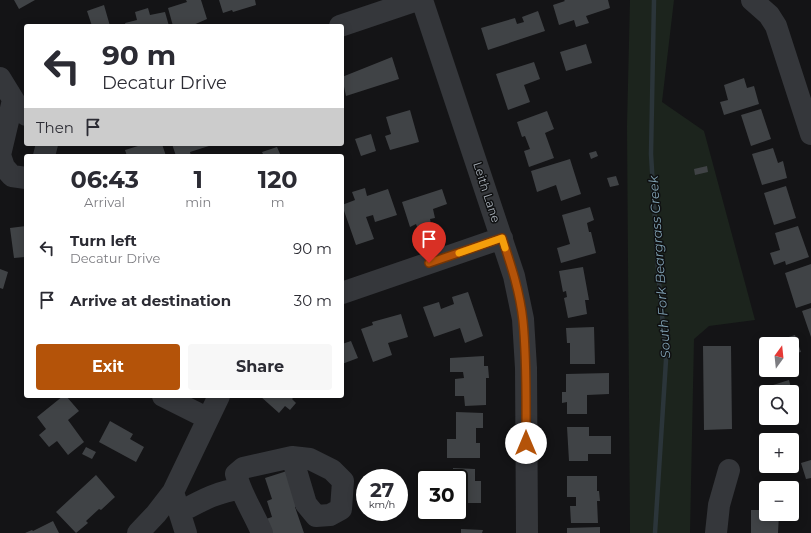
<!DOCTYPE html>
<meta charset="utf-8">
<style>
body{margin:0;font-family:Montserrat,sans-serif;background:#f7f7f7;color:#2b2b33;height:100vh;display:flex;flex-direction:column;font-size:15px;white-space:nowrap}
*{box-sizing:border-box;margin:0}
p{font-size:13px;color:#7c7c81}
.icon{flex:none;width:22px;height:22px;fill:none;stroke:currentColor;stroke-width:2;stroke-linecap:round;stroke-linejoin:round}
.map{position:relative;flex:1;overflow:hidden}
.panel{position:absolute;left:24px;top:154px;width:320px;height:244px;display:flex;flex-direction:column;background:#fff;border-radius:4px;box-shadow:0 2px 10px #0003}
.panel>*{flex:none}
.banner{position:absolute;left:24px;top:24px;width:320px;height:122px;border-radius:4px;box-shadow:0 2px 10px #0003;background:#fff;color:#2b2b33;overflow:hidden}
.needle{width:26px;rotate:15deg}
.fabs{position:absolute;left:759px;top:337px;display:grid;gap:8px}
.fabs a{display:grid;place-items:center;width:40px;height:40px;border-radius:4px;background:#fff;box-shadow:0 2px 10px #0003;font-size:20px}
.speed{position:absolute;left:356px;top:469px;display:flex;gap:8px;font-size:20px;font-weight:700;text-align:center}
.speed>*{display:grid;place-content:center;width:52px;height:52px;border-radius:50%;background:#fff;box-shadow:0 2px 10px #0003;line-height:1}
.speed small{font-size:10px;font-weight:400}
.speed .limit{border:2px solid #111;border-radius:6px;background:#fff;color:#111}
.pin{position:absolute;display:grid;place-items:center;width:34px;height:34px;color:#fff;margin:-41px -17px;border-radius:50% 50% 50% 0;rotate:-45deg;box-shadow:0 0 4px #0007}
.pin .icon{rotate:45deg}
.me{position:absolute;width:44px;margin:-22px;rotate:0deg;stroke-linejoin:round;filter:drop-shadow(0 0 3px #0008)}
.turn{display:flex;align-items:center;gap:14px;height:84px;padding:0 12px;font-size:18px}
.turn .icon{width:52px;height:52px;stroke-width:2.5}
.turn b{display:block;font-size:28px;line-height:34px}
.then{display:flex;align-items:center;height:38px;padding:0 12px;background:#0003;gap:8px;font-size:15px}
.eta{display:flex;justify-content:space-evenly;align-items:center;height:68px;text-align:center}
.eta b{font-size:24px;font-weight:700;line-height:28px}
.button{display:flex;gap:8px;margin-top:auto;padding:8px 12px}
.button a{flex:1;height:46px;border-radius:4px;background:#b45309;color:#fff;font-size:16px;font-weight:700;line-height:46px;text-align:center}
.button a+a{background:#f7f7f7;color:#2b2b33}
ul{padding:0;list-style:none}
li{display:flex;align-items:center;gap:12px;height:52px;padding:0 12px}
li div{flex:1}
li b{display:block;font-size:15px}
li em{font-style:normal}
.map>svg:first-child{display:block}
</style>
<div class="map">
<svg width="811" height="533" viewBox="0 0 811 533">
<rect width="100%" height="100%" fill="#141416"/>
<path fill="#1c241d" d="M630 0H674L662 102 704 131 755 320 709 326 694 339 690 533H630L627 126Z"/>
<g fill="none" stroke-linecap="round" stroke-linejoin="round">
<path stroke="#2b353a" stroke-width="4.5" d="M654 0 651 154 658 270 666 360 655 533"/>
</g>
<path fill="#404346" d="M14 0H35L19 9Z
M186 0H201L207 19 191 26H173L168 8 187 2Z
M219 0H255L256 5 233 12 232 10 223 13Z
M564 0H608L610 8 586 16 589 23 576 27 574 20 559 25 553 5 565 1Z
M104 5 110 26H92L87 11Z
M148 8 150 15 165 12 169 26H126L125 23 137 20 135 12Z
M538 11 545 31 488 50 481 28 515 18 517 24 524 22 522 17Z
M586 44 592 63 566 71 560 52Z
M392 57 399 79 346 96 342 77Z
M534 62 540 79 524 85 530 102 508 110 496 74Z
M744 78 747 88 754 86 759 104 724 115 720 102 728 100 724 85Z
M761 109 771 139 751 146 741 115Z
M410 110 419 142 390 150 385 136 391 134 386 117Z
M547 111 554 129 545 133 554 158 529 167 524 151 530 149 525 136 522 137 517 122Z
M371 134 376 151 361 156 355 139Z
M138 144H162L166 156H127L125 150 138 146Z
M172 144H208L209 146 190 152 191 156H176Z
M277 147 281 156H264L262 152Z
M773 148 778 163 783 161 787 178 762 185 752 154Z
M596 151 598 156 591 159 589 153Z
M570 159 581 194 561 201 556 185 537 192 531 171Z
M707 166 708 172 695 175 694 169Z
M616 176 619 185 610 187 607 178Z
M786 186 796 218 774 225 764 193Z
M365 188 367 196 388 189 397 215 375 222 373 215 366 217 374 239 356 245 342 205 355 200 352 192Z
M442 189 447 204 433 209 435 218 430 219 431 224 418 229 416 224 410 227 402 202Z
M590 207 594 220 587 223 589 232H591L596 253 561 263 557 248 570 244 562 215Z
M26 226 25 257 14 258 10 228Z
M798 226 809 257 786 265 785 261 774 265 770 253 780 250 775 233Z
M811 264V303L796 308 785 273Z
M583 267 589 300H585L587 314 568 318 564 298 567 297 566 291 563 292 559 271Z
M0 269 8 272 3 289 0 288Z
M468 292 483 336 465 343 460 328 434 337 423 307 439 302 441 309 454 304 452 297Z
M811 308V337L802 311Z
M401 314 408 337 388 343 392 355 373 362 361 329 373 325 372 322Z
M594 327 595 364H570V343H567L566 328Z
M795 335 801 352 792 354V344H780L779 340Z
M351 341 358 358 342 364V344Z
M703 346H731L732 429 704 430Z
M484 356V366H488L489 378H486V405L465 406 464 396H455V379L464 378 463 372H450V358Z
M609 373V394L587 395V414H567V402L562 403V392H566V374Z
M789 380 792 392H775L773 385Z
M63 396H66L79 411 68 420 84 442 68 455 57 441 49 447 39 435 46 429 37 417Z
M260 396H295L292 399 296 403 290 410 285 406 279 413Z
M456 412 483 413V428H476V443H480V458H447V439H456Z
M110 421 133 434 130 439 144 447 136 462 99 442Z
M567 427H589V436H611V454H588V461H569Z
M86 447 96 452 92 459 82 454Z
M811 460V478L806 479 801 463Z
M453 468 475 469V481H481V503H459V478H453Z
M287 471 298 506 295 507 304 533H268L263 520 272 517 267 501 272 499 265 478Z
M96 475 115 497 101 510 99 509 86 521 88 523 76 533 56 512Z
M567 476H597V491H599L600 501H597L598 523H571L570 506H576V497H567Z
M751 510H766V514H779L778 533H751Z
M53 521 59 533H25L32 530 33 531Z
M600 527V533H567V528Z
M461 529 483 530 482 533H461Z"/>
<g fill="none" stroke-linecap="round" stroke-linejoin="round">
<path stroke="#35373b" stroke-width="22" d="M422 0 514 276 523 319 526 368 527 533
M752 0 769 15 776 26 811 134
M340 26 417 0
M0 78 19 109 26 115
M13 100 0 155 4 167 12 176 26 178
M44 156 47 144
M342 293 502 238
M163 396 207 418
M173 492 219 396
M180 512C199 502 218 491 240 489
M138 533 156 514 173 492 186 533
M262 533C254 513 241 495 236 474L243 468 292 457 310 459 332 470 343 481 341 509 330 515 316 516 306 504 292 457
M716 533 719 505 729 470"/>
</g>
<g fill="none" stroke-linecap="round" stroke-linejoin="round">
<defs>
<path id="route" d="M429 263 502 238C511 265 520 292 523 321 527 361 526 402 526 443"/>
</defs>
<use href="#route" stroke="#753606" stroke-width="10"/>
<use href="#route" stroke="#b45309" stroke-width="7"/>
<path stroke="#f59e0b" stroke-width="7" d="M459 253 502 238 505 248"/>
</g>
<g text-anchor="middle" dominant-baseline="central" stroke-width="3" stroke-linejoin="round" paint-order="stroke">
<g font-size="12" fill="#a6adb6" stroke="#0f1011">
<text transform="translate(487 192) rotate(72)">Leith Lane</text>
</g>
<g font-size="13" font-style="italic" fill="#7e9fb1" stroke="#0f1011">
<text transform="translate(659 267) rotate(-94)">South Fork Beargrass Creek</text>
</g>
</g>
</svg>
<div class="fabs">
<a><svg class="needle" viewBox="-14 -14 28 28"><path d="M0-13l5 13h-10z" fill="#e53935"/><path d="M0 13l5-13h-10z" fill="#7c7c81"/></svg></a>
<a><svg class="icon" aria-label="search" viewBox="0 0 24 24"><circle cx="10" cy="10" r="6"/><path d="M15 15l6 6"/></svg></a>
<a>+</a>
<a>−</a>
</div>
<div class="speed"><div>27<small>km/h</small></div><div class="limit">30</div></div>
<div class="pin" style="left:429px;top:263px;background:#d93025"><svg class="icon" aria-label="arrive" viewBox="0 0 24 24"><path d="M6 21V4h12l-3 4 3 4H6"/></svg></div>
<svg class="me" style="left:526px;top:443px" viewBox="-20 -20 40 40"><circle r="19" fill="#fff"/><path d="M0-13L10 11 0 6-10 11z" fill="#b45309"/></svg>
<div class="banner">
<div class="turn"><svg class="icon" aria-label="left" viewBox="0 0 24 24"><path d="M17 20v-9H6M10 6l-5 5 5 5"/></svg><div><b>90 m</b>Decatur Drive</div></div>
<div class="then">Then<svg class="icon" aria-label="arrive" viewBox="0 0 24 24"><path d="M6 21V4h12l-3 4 3 4H6"/></svg></div>
</div>
<section class="panel">
<div class="eta">
<div><b>06:43</b><p>Arrival</p></div>
<div><b>1</b><p>min</p></div>
<div><b>120</b><p>m</p></div>
</div>
<ul>
<li><svg class="icon" aria-label="left" viewBox="0 0 24 24"><path d="M17 20v-9H6M10 6l-5 5 5 5"/></svg><div><b>Turn left</b><p>Decatur Drive</p></div><em>90 m</em></li>
<li><svg class="icon" aria-label="arrive" viewBox="0 0 24 24"><path d="M6 21V4h12l-3 4 3 4H6"/></svg><div><b>Arrive at destination</b></div><em>30 m</em></li>
</ul>
<div class="button"><a>Exit</a><a>Share</a></div>
</section>
</div>
